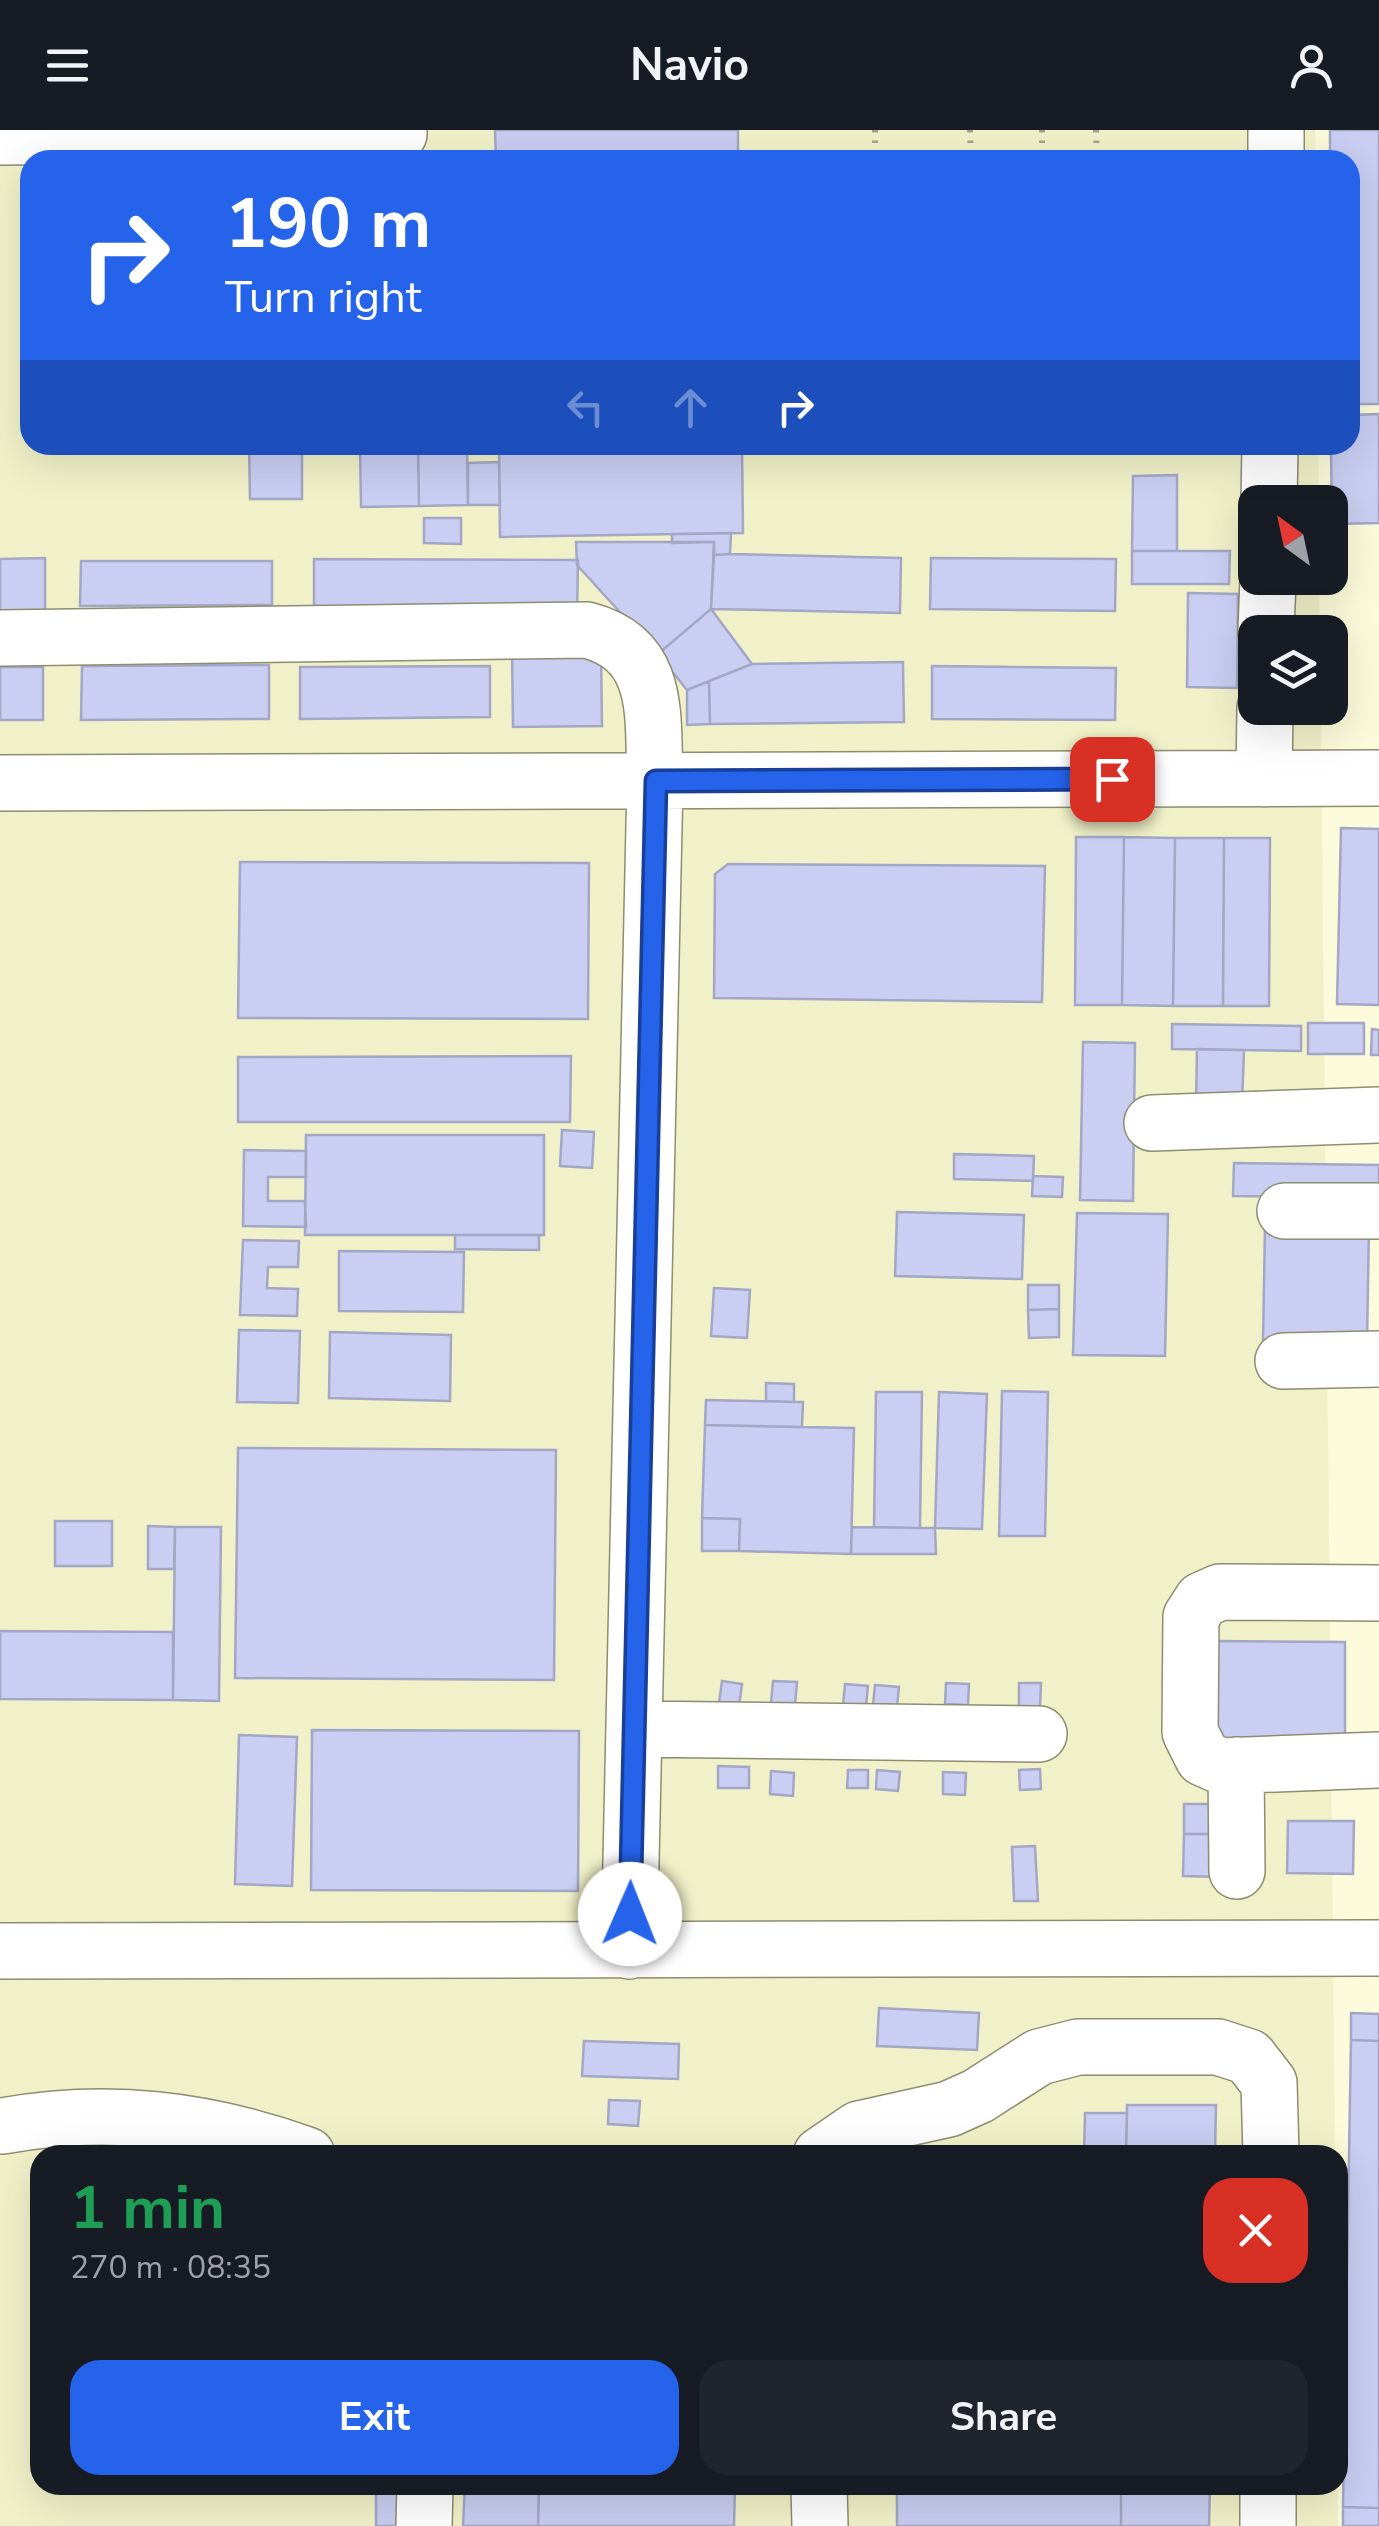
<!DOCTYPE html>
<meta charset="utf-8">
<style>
body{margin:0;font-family:"Nunito Sans",sans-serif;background:#20242c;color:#f1f3f6;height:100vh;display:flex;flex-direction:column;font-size:38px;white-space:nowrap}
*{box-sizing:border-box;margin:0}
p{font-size:32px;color:#9ea1a6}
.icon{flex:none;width:55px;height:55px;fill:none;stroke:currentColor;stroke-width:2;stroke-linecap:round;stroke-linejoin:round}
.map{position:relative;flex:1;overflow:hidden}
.sheet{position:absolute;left:30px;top:2015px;width:1318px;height:350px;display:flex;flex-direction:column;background:#171b24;border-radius:30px;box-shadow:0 10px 40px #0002}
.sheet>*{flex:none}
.banner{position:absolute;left:20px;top:20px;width:1340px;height:305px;border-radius:30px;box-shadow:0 10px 40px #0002;background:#2563eb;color:#fff;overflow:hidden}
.needle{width:65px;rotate:327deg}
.controls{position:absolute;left:1238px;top:355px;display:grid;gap:20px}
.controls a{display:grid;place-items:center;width:110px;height:110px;border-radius:20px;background:#171b24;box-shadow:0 10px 40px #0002;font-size:50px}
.pin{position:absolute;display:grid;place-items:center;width:85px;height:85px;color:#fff;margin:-42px;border-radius:20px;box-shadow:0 5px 15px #0006}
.me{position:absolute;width:110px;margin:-55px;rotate:1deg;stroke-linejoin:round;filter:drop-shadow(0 0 8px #0008)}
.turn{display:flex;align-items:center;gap:35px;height:210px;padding:0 40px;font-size:45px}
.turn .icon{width:130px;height:130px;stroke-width:2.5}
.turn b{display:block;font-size:70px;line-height:85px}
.lanes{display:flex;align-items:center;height:95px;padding:0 40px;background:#0003;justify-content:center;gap:50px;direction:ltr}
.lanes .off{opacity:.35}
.round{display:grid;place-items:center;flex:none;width:105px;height:105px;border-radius:30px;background:#20242c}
.headline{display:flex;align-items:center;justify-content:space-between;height:170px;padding:0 40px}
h1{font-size:60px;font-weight:700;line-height:75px;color:#1e9e55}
.action{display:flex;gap:20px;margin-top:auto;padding:20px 40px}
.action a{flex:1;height:115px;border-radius:30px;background:#2563eb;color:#fff;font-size:40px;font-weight:700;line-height:115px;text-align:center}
.action a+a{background:#20242c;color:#f1f3f6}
header{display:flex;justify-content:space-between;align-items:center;height:130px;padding:0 40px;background:#171b24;font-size:45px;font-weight:700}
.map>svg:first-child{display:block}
</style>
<header><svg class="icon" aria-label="menu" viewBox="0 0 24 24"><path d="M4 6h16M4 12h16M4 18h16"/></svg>Navio<svg class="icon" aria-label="person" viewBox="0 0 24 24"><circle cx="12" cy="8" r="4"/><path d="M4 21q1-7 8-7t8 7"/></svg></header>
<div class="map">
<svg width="1379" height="2396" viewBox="0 0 1379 2396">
<rect width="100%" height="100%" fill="#fbfbdb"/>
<path fill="#f1f1c9" d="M0 0H1315V30H30V315H1318L1319 372H1255V448H1319L1320 502H1255V578H1321L1335 2025H40V2355H1338V2331V2396H0Z"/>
<path fill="#c9cef2" stroke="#a3a7c4" stroke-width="2.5" d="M495 0H738V30H496Z
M1330 0H1379V274H1350V30H1330Z
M1379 284V393L1332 394 1331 315H1350V285Z
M249 315H302V369H250Z
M360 315H418L419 376 361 377Z
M418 315H467L468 375 419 376Z
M499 315H742L743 403 500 407Z
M499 332 500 375H468V333Z
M1177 345V421H1132L1133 346Z
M424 388H461V414L424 413Z
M731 403 730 424 714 425V412L672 413V404Z
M576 412H714L711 479 658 524 577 435Z
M1132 421H1230L1229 454H1132Z
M730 424 901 428 900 483 711 479 714 425Z
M45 428V482L0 483V429Z
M931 428 1116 429 1115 481 930 479Z
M314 429 578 430 577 488 314 486Z
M81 431H272V475L80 476Z
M1188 463 1238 464 1237 558 1187 557Z
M711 479 752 534 687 560 658 524Z
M512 520H601L602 596 513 597Z
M903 532 904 592 710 594 709 551 752 534Z
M269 535V589L81 590 82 536Z
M490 536V587L300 589V537Z
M932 536 1116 538 1115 590 932 589Z
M0 537H43V590H0Z
M709 551 710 594 687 595V560Z
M1341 698 1379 699V875L1337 874Z
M1076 707H1124L1122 875H1075Z
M1124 707 1175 708 1173 876 1122 875Z
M1175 708H1224L1223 876H1173Z
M1224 708H1270L1269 876H1223Z
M240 732 589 733 588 889 238 888Z
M728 734 1045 736 1042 872 714 868 715 744Z
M1308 893H1364V924H1308Z
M1172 894 1301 896V921L1172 919Z
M1372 899 1379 900V925H1371Z
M1083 912 1135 913 1133 1071 1080 1070Z
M1197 919 1244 920 1242 975H1196Z
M571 926 570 992H238V927Z
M562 1000 594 1002 592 1038 560 1036Z
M306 1005H544V1105H305Z
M244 1020 306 1021V1047H268V1071H305L306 1097 243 1096Z
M954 1024 1034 1026 1033 1051 954 1049Z
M1234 1033 1379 1035V1068L1233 1066Z
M1033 1046 1063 1047 1062 1067 1032 1066Z
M897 1082 1024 1085 1022 1149 895 1146Z
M1077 1083 1168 1084 1165 1226 1073 1225Z
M1265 1094 1369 1095 1367 1214 1263 1213Z
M455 1105H539V1120L455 1119Z
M243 1110 299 1111 298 1137H268L267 1158 298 1159 297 1186 240 1185Z
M339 1121 464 1122 463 1182 339 1181Z
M1028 1155H1059V1179L1028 1180Z
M714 1158 750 1160 747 1208 711 1206Z
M1059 1179V1207L1029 1208 1028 1180Z
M239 1200 300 1201 298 1273 237 1272Z
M330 1202 451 1205 450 1271 329 1268Z
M766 1253 794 1254V1272L766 1271Z
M1002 1261 1048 1262 1045 1406H999Z
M876 1262H922L920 1398 874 1397Z
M939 1262 987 1264 982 1399 935 1398Z
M706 1270 803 1272 802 1297 705 1295Z
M705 1295 854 1298 851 1424 739 1421 740 1389 702 1388Z
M238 1318 556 1320 554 1550 235 1548Z
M702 1388 740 1389 739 1421H702Z
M55 1391H112V1436H55Z
M148 1396 175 1397 174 1439H148Z
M175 1397H221L219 1571 173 1570Z
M852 1397 935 1398 936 1424H851Z
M0 1501 173 1502V1570L0 1569Z
M1217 1511 1345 1512V1624L1216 1623Z
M722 1551 742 1554 739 1576 719 1573Z
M773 1551 797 1552 795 1575 771 1573Z
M946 1553 969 1554 968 1575 945 1574Z
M1019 1553H1041L1040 1578 1019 1577Z
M845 1554 868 1556 866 1576 843 1575Z
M875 1555 899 1557 897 1577 873 1575Z
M312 1600 579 1601 578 1761 311 1760Z
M239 1605 297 1607 292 1756 235 1754Z
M718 1636 749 1637V1658H718Z
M1040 1639 1041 1659 1020 1660 1019 1640Z
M848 1640H868V1658H847Z
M877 1640 900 1642 898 1661 876 1659Z
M771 1641 794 1643 793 1666 770 1664Z
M943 1642 966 1643 965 1665 943 1664Z
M1184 1674H1212L1211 1704H1184Z
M1288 1691H1354L1353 1744 1287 1743Z
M1184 1704H1223L1222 1747 1183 1746Z
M1035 1716 1038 1771H1014L1012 1717Z
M879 1878 979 1883 977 1920 877 1916Z
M1351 1883 1379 1884V1911L1351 1910Z
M1351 1910 1379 1911V2378L1343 2377Z
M584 1911 679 1914 678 1949 582 1946Z
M609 1970 640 1971 638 1996 608 1994Z
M1127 1975H1216L1215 2025H1126Z
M1085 1983H1127L1126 2025H1084Z
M376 2355H412V2396H376Z
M465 2355H539L538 2396H463Z
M539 2355H735L734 2396H538Z
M897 2355H1121V2396H897Z
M1121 2355H1210L1209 2396H1121Z
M1343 2377 1379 2378V2396H1343Z"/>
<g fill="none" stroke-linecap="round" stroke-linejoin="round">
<defs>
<path id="minor" d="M0 7 399 4
M1276 30V0
M1269 372 1270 315
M1266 502 1268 448
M0 508 587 500C663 520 652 587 655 651L629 1821
M1264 649 1265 578
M0 653 1379 648
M1152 993 1379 985
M1285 1081H1379
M1283 1231 1379 1229
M1379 1463 1220 1462 1202 1470 1191 1487 1190 1602 1203 1628 1221 1636 1379 1630
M634 1599 1039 1604
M1236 1635 1237 1741
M0 1821 1379 1818
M3 1996C108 1977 207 1989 307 2025
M821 2025 859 1999 949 1979 978 1966 1039 1927 1078 1917H1218L1249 1927 1269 1953 1271 2025
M819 2355 820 2396
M424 2396 425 2355
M1268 2396V2355"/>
</defs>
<use href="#minor" stroke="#8d8d70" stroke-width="58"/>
<path stroke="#a4a48c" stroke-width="6" stroke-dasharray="2.5 8" stroke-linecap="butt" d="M875 0V30
M970 0 971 30
M1042 0V30
M1096 0 1097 30"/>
<use href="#minor" stroke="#fff" stroke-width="55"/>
</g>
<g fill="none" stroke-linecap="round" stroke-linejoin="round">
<defs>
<path id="route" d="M630 1784 656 651 1112 649"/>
</defs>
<use href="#route" stroke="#184099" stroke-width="25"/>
<use href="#route" stroke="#2563eb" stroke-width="18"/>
</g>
</svg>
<div class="controls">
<a><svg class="needle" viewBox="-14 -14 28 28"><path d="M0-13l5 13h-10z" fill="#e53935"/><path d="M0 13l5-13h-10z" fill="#9ea1a6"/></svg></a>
<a><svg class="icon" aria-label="layers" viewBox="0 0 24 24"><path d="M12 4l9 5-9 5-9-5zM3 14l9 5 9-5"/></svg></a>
</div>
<div class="pin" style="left:1112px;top:649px;background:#d93025"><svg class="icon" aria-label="arrive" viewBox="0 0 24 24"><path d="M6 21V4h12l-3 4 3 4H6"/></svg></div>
<svg class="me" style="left:630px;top:1784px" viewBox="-20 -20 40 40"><circle r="19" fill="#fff"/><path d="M0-13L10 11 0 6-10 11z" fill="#2563eb"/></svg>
<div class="banner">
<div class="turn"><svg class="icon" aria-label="right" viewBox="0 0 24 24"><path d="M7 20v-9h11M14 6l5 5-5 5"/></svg><div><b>190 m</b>Turn right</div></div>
<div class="lanes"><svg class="icon off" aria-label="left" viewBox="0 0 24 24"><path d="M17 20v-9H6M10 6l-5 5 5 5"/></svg><svg class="icon off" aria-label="ahead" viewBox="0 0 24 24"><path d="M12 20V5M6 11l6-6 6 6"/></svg><svg class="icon" aria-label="right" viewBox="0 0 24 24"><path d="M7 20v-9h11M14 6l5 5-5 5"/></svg></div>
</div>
<section class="sheet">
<div class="headline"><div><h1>1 min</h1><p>270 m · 08:35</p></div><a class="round" style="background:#d93025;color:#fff"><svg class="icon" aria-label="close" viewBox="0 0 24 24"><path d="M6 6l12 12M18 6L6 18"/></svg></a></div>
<div class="action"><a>Exit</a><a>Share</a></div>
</section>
</div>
